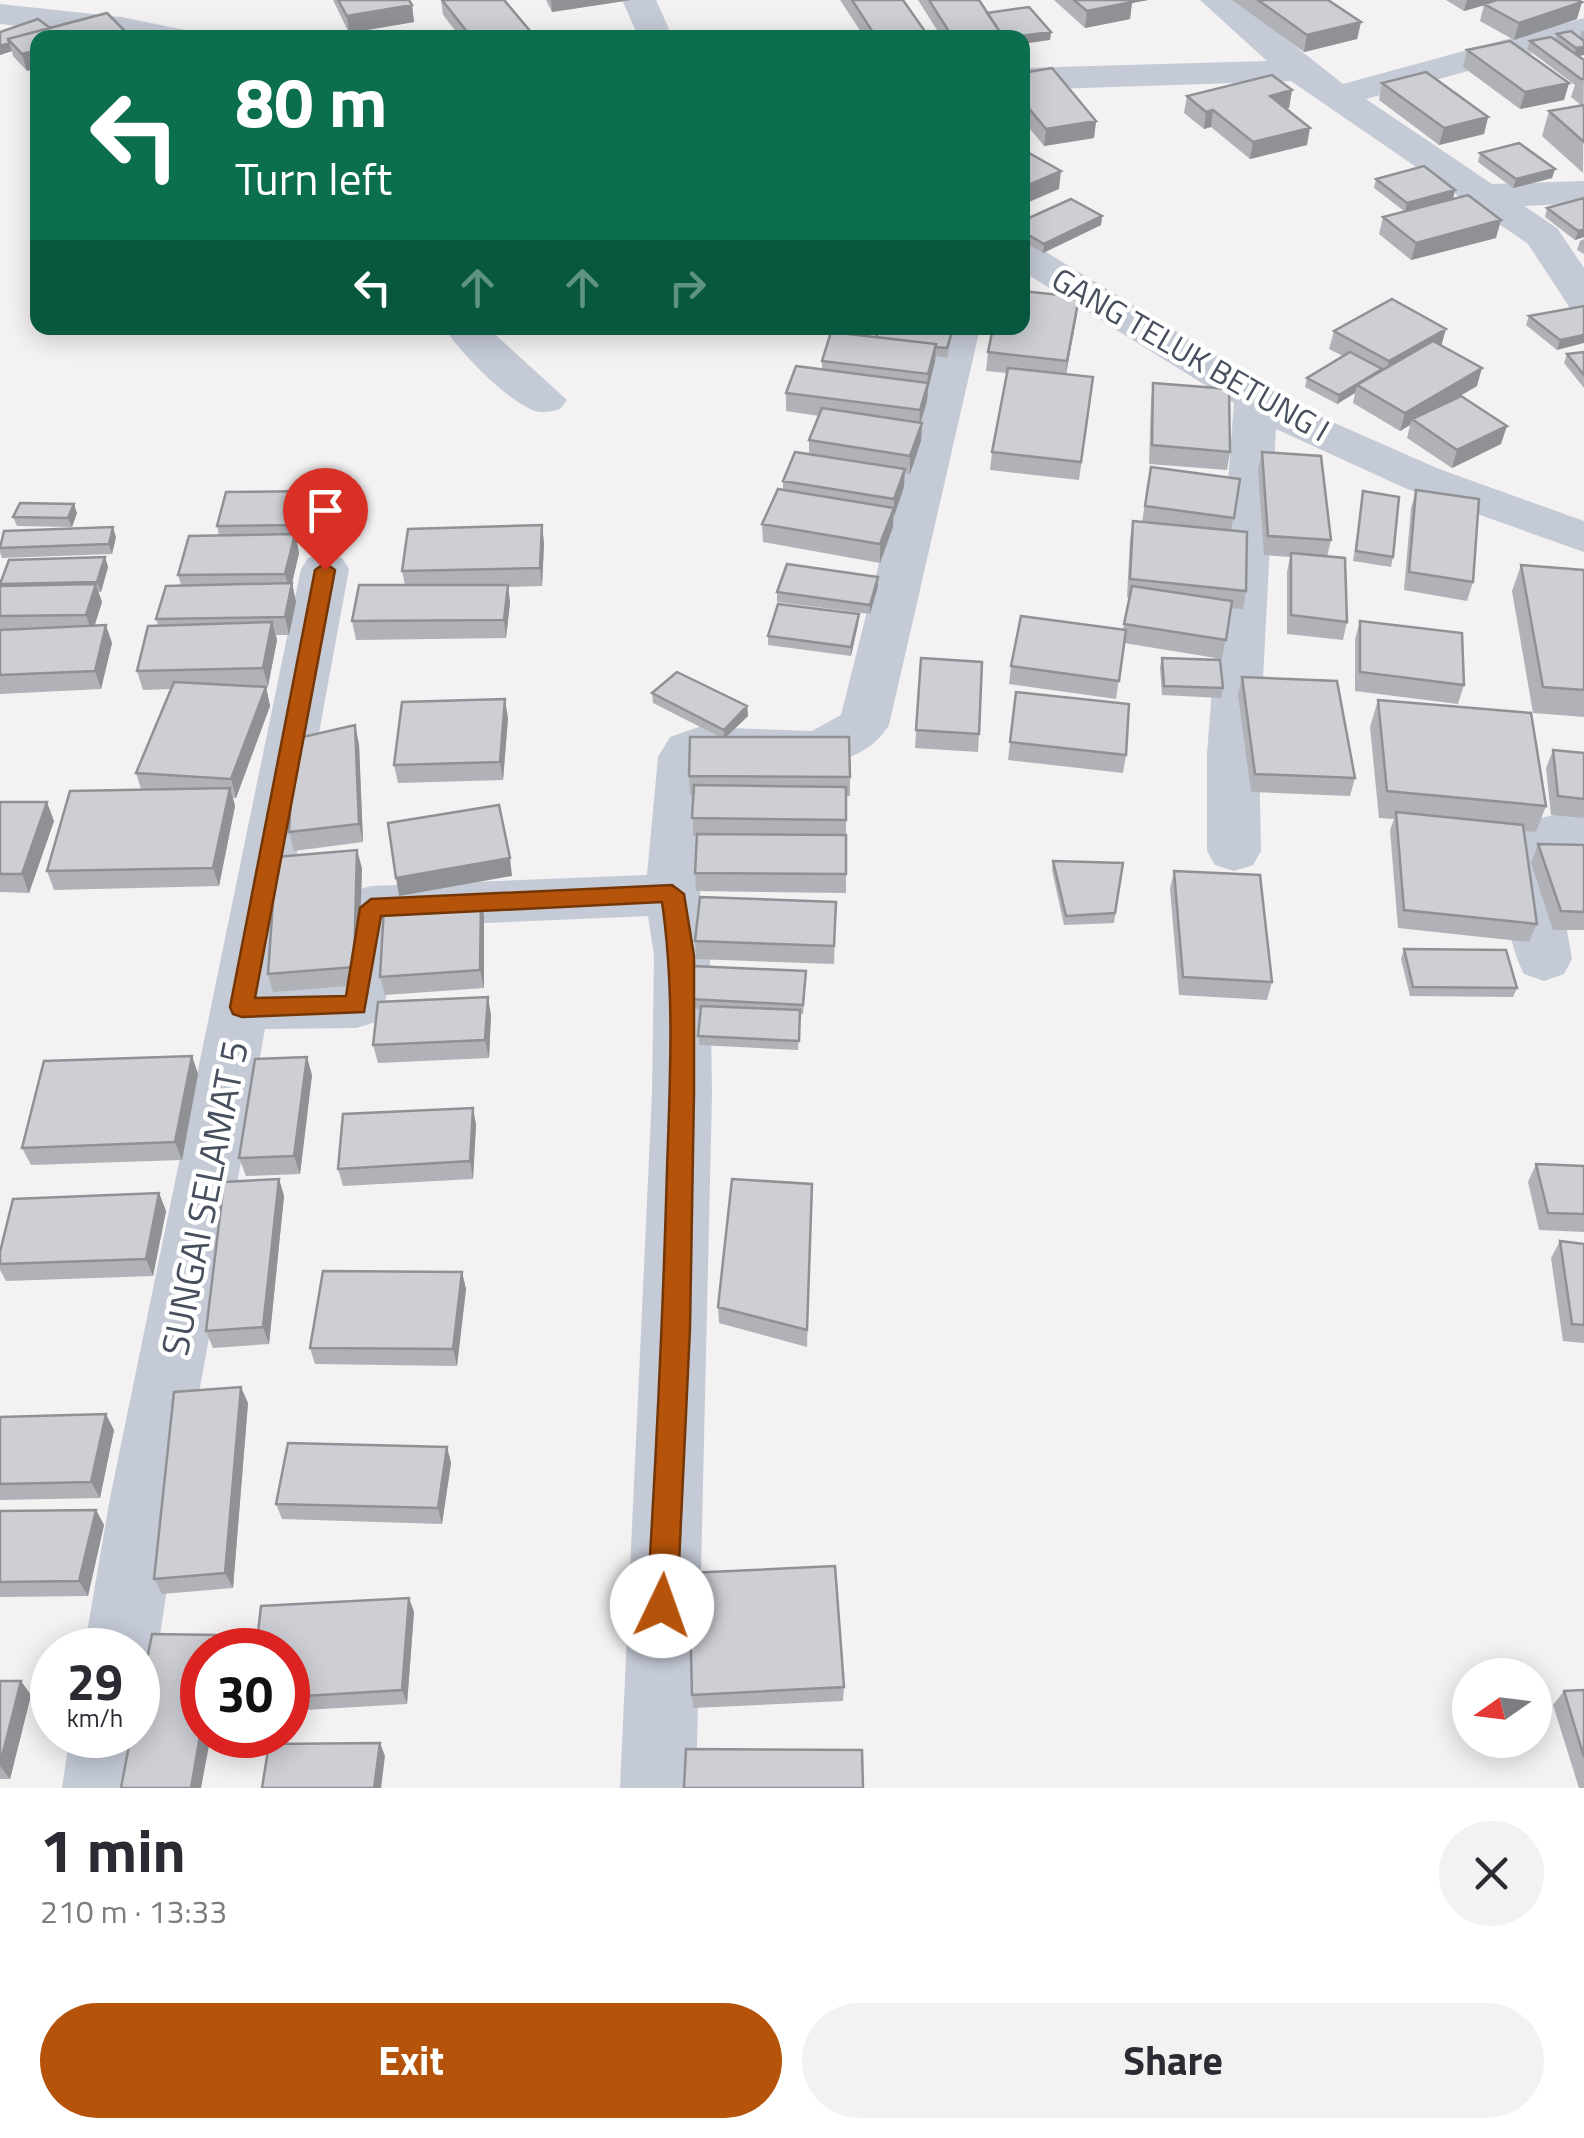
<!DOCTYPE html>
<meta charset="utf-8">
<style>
body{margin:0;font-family:"Titillium Web",sans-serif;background:#f2f2f3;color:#2b2b33;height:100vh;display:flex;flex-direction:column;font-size:38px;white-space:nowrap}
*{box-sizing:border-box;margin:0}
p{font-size:32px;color:#7c7c81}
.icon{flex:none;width:55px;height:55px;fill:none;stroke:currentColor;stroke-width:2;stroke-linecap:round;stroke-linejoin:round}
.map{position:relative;height:1788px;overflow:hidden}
.sheet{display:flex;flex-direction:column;background:#fff;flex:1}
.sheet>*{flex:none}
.top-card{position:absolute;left:30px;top:30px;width:1000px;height:305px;border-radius:20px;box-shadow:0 5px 25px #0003;background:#0b6e4f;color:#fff;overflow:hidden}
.needle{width:65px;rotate:256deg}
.fabs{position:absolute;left:1452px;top:1658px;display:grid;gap:20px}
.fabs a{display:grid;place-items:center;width:100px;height:100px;border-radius:50%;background:#fff;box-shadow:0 5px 25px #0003;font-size:50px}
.speed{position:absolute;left:30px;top:1628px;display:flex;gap:20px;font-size:50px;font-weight:700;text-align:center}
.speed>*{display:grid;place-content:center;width:130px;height:130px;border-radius:50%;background:#fff;box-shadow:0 5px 25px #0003;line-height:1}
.speed small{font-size:25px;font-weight:400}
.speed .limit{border:15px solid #d22;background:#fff;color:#111}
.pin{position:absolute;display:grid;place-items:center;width:85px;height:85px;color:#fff;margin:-102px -42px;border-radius:50% 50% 50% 0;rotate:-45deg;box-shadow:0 0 10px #0007}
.pin .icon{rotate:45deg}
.me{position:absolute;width:110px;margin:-55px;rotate:3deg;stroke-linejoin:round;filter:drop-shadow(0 0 8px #0008)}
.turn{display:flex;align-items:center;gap:35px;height:210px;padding:0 40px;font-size:45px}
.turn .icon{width:130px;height:130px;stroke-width:2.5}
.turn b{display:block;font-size:70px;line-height:85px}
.lanes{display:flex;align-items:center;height:95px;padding:0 40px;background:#0003;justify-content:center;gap:50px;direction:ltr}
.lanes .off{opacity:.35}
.round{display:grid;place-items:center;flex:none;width:105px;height:105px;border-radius:52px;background:#f2f2f3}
.headline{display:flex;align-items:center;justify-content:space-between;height:170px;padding:0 40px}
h1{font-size:60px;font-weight:700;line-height:75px}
.cta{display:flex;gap:20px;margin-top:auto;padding:20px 40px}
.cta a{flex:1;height:115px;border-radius:60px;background:#b45309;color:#fff;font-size:40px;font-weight:700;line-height:115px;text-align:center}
.cta a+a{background:#f2f2f3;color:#2b2b33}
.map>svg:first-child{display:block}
</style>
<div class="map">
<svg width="1584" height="1788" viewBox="0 0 1584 1788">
<rect width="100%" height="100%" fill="#f3f1f1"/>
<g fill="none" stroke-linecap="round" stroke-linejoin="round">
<path fill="#c4cad6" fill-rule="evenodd" d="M622 0H656L673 38H639Z
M1200 0H1237L1343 84 1584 18V39L1366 99 1492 184 1584 181V203L1524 206 1557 228 1584 268V311L1570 308 1528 244 1291 81 1022 90V68L1267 61Z
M0 4 121 17 190 31 195 38H122L0 24Z
M1022 242 1036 246 1305 410 1439 469 1584 521V552L1407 489 1276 429 1259 754 1261 851 1253 865 1234 871 1215 865 1207 851V754L1234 403 1022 271Z
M445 328H488L567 400 560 409C549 412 540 414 530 409 504 397 458 351 445 328Z
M938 328H980L889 725C856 781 765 765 709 763L700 894 710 956 712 1093 696 1788H620L652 1093 654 956 648 916 396 927 385 1006 376 1022 356 1028 265 1029 180 1498 158 1650 147 1676 138 1680V1650H84L110 1498 301 569 308 558 325 554 342 558 349 569 273 984H331L343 907 351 892 371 886 647 875 658 757 670 737 699 727 812 731 841 715Z
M1554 815 1584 816V854L1554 855 1572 959 1564 974 1544 981 1524 974C1510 949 1487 853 1510 832 1521 822 1540 818 1554 815Z
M138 1715 146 1735 138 1788H62L70 1735H138Z"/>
</g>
<path fill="#b0b2b7" d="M333 0H409L412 5 414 22 349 33Z
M441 0 536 38H461L443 15Z
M546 0H631L552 12Z
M840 0H903L924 30V38H865Z
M918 0H979L987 13 1051 32 1050 40 1022 38H942Z
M1054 0H1148L1132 3 1130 19 1085 28Z
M1232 0H1328L1361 22 1357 39 1304 52Z
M1446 0H1577V19L1514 40 1480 21 1484 5 1464 11Z
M50 28 132 38H38L27 71 13 56 12 51 0 55V32Z
M1582 31H1584V55L1578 56 1584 60 1583 173 1542 136 1549 111 1582 106 1571 97 1575 85 1527 49 1530 41 1555 39 1557 34 1580 38Z
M1467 50 1569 83 1564 100 1520 109 1463 67Z
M1022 73 1096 121 1094 138 1044 146 1022 119Z
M1382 83 1488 117 1484 134 1439 145 1379 100Z
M1292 90 1289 108H1286L1307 145 1250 159 1211 127 1204 129 1184 113 1187 96Z
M1480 153 1555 169 1552 178 1513 188 1478 162Z
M1376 179 1455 190 1453 198 1496 238 1411 260 1379 234 1383 217 1404 211 1374 188Z
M1584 198V237L1575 240 1545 217 1547 208Z
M1102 216 1101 225 1043 253 1022 241V221Z
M1584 239V254L1577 250 1580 241Z
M1079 297 1066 374 1093 377 1079 480 990 470 992 452 1007 373 986 371 988 352Z
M1584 306 1557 350 1526 325 1529 316Z
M954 328 947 358 936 356 928 389 927 401 920 423H922L921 441 910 474 904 473V487L893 517V527L880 563 763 542 762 524 783 490V481L809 454V440L819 416 786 411V393L822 370V361L876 337Z
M1334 331 1442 346 1477 386 1453 400 1501 444 1452 468 1407 438 1410 425 1400 431 1353 403 1355 393 1337 404 1305 387 1307 378 1343 356 1329 349Z
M1584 352V388L1564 363 1567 354Z
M1153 383 1230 452 1227 470 1149 464 1151 401Z
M1262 452 1331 540 1327 557 1347 622 1343 640 1287 634V572L1290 557 1264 555 1258 470Z
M1151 467 1240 479 1231 531 1246 591 1243 609 1231 608 1222 659 1124 643 1116 699 1009 684 1011 666 1123 629 1129 598 1127 597 1130 539 1133 521 1142 522Z
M1416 490 1473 582 1467 601 1404 590 1411 508Z
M314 491 318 509 310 543H297L299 553 292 583 296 602 289 635H276L277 640 268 686 252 687H266L270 706 236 798H233L235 806 219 886 54 890 47 871 141 789 136 773 171 689 143 690 137 671 158 625 156 619 181 585 178 575 219 535 217 526Z
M1363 491 1393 557 1391 567 1353 561Z
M77 513 72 527 17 526 13 517Z
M542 525 544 544 542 586 508 587 510 603 506 638 356 640 352 621 405 585 402 571Z
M116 537 112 554 2 558 0 552V544Z
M105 557 108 567 101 592H98L102 602 95 625 112 643 101 689 0 694V584Z
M1521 565 1584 570V717L1533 713 1512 591Z
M878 586 870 614 777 602V592Z
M859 614 858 624 851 656 768 645V636Z
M1360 621 1464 685 1458 704 1355 691V639Z
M921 658 979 734 978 752 915 748Z
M1162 658 1223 688 1221 698 1162 695 1160 667Z
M1242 677 1355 778 1350 796 1251 792 1238 695Z
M1016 692 1126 755 1123 773 1008 760Z
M652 693 747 706 748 716 726 737 850 777V796H846V893L696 891 695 873 697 836H693V795H690L689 776 720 737 653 703Z
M1378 700 1546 806 1536 832 1524 831 1537 924 1529 942 1398 928 1390 830 1394 819 1379 818 1370 727Z
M508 718 503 780 398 783 394 765Z
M359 744 363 842 294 851 289 832Z
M1553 750 1584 753V818L1551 815 1546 768Z
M0 802 54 821 29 893 0 892Z
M1538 844 1584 845V930H1553L1531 863Z
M1053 861 1123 863 1114 923 1064 925 1052 870Z
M362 868 358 985 273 992 268 974Z
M1174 871 1272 982 1267 1000 1179 995 1170 889Z
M481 899 484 917V988L385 995 380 977Z
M836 902 834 964 696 959 695 941Z
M1404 949 1517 988 1513 997 1410 996 1401 959Z
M806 980 803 1014H800L798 1050 699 1045 701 1009 690 1008 689 999Z
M491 1015 489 1058 378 1063 373 1045Z
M192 1056 198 1074 182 1160 31 1165 22 1148Z
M312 1075 300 1174 246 1176 239 1158Z
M473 1108 476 1125 473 1179 343 1186 338 1169Z
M1536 1164 1584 1166V1232L1539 1230 1528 1182Z
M279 1179 284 1196 269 1344 213 1348 206 1331Z
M812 1184 807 1347 719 1323 718 1307Z
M159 1193 166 1211 153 1276 6 1281 0 1270V1252Z
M1560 1241 1584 1244V1343L1563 1341 1551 1258Z
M462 1272 466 1289 457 1366 315 1364 310 1348Z
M248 1403 233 1588 162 1594 154 1579Z
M0 1417 114 1430 100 1498 0 1500Z
M447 1447 451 1463 442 1524 282 1519 276 1504Z
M96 1510 104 1525 88 1596 0 1597V1511Z
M409 1598 414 1612 407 1704 288 1711V1650Z
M0 1681 31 1695 10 1779H0Z
M844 1687 843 1701 693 1708 692 1695Z
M1584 1690V1788H1579L1553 1705 1564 1691Z"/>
<path fill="#909195" d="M551 0H631L552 12Z
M1130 0H1148L1132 3 1130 19 1085 28 1087 11Z
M1467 0H1503L1464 11Z
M1582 2 1577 19 1514 40 1519 23Z
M412 5 414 22 349 33 347 16Z
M1361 22 1357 39 1304 52 1307 35Z
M924 30V38H876V37Z
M1051 32 1050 40 1022 44V38H1012Z
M9 43 12 51 0 55V46Z
M1584 47V55L1574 57 1576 48Z
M38 50V68L27 71 22 54Z
M1569 83 1564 100 1520 109 1525 92Z
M1292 90 1289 108 1267 113 1270 96Z
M1213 110 1211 127 1204 129 1206 112Z
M1488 117 1484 134 1439 145 1444 128Z
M1096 121 1094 138 1044 146 1046 129Z
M1310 128 1307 145 1250 159 1253 142Z
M1555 169 1552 178 1513 188 1516 179Z
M1061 171 1059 189 1022 205V188Z
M1455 190 1453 199 1405 212 1407 203Z
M1102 216 1101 225 1043 253 1044 244Z
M1501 220 1496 238 1411 260 1416 243Z
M1584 229V237L1575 240 1578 231Z
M1079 297 1077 315 1065 379 1067 361Z
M1446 329 1441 347 1384 379 1389 361Z
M1584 335V343L1557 350 1560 340Z
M936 344 935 362 928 389 927 401 919 428 920 410 927 386 928 374Z
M1482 368 1477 386 1415 422 1412 419 1410 425 1400 431 1405 413Z
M1382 369 1379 378 1357 385 1355 393 1337 404 1339 395Z
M922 423 921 441 910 474V456Z
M1507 426 1501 444 1452 468 1457 450Z
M905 469 904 487 894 517V499Z
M314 491 318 509 310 543 306 525Z
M74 504 77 513 72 527 68 518Z
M894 508 893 527 880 563V544Z
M542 525 544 544 542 586 540 568Z
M113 527 116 537 112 554 109 544Z
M295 534 299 553 290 592 285 574Z
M105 557 108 567 101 592 97 582Z
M878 577V586L870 614V605Z
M292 583 296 602 289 635 285 617Z
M96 584 102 602 92 633 86 615Z
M508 585 510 603 506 638 504 620Z
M859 614 858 624 851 656V647Z
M272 622 277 640 268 686 263 668Z
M106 625 112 643 101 689 95 671Z
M266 687 270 706 236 798 231 779Z
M505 699 508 718 503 780 500 762Z
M747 706 748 716 724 739V730Z
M355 725 359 744 363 842 359 824Z
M230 788 235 806 219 886 213 868Z
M47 802 54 821 29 893 22 874Z
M357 850 362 868 358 985 354 967Z
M510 858 512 876 399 896 396 878Z
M481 899 484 917V988L480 970Z
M488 997 491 1015 489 1058 485 1040Z
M192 1056 198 1074 182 1160 175 1142Z
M307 1057 312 1075 300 1174 294 1156Z
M473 1108 476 1125 473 1179 470 1161Z
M279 1179 284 1196 269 1344 263 1327Z
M159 1193 166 1211 153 1276 146 1259Z
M462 1272 466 1289 457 1366 453 1349Z
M241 1387 248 1403 233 1588 225 1573Z
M106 1414 114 1430 100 1498 91 1482Z
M447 1447 451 1463 442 1524 438 1508Z
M96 1510 104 1525 88 1596 79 1581Z
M409 1598 414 1612 407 1704 402 1690Z
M219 1635 226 1649V1650H216Z
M21 1681 31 1695 10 1779 0 1766Z
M202 1724V1735H211L201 1788H191Z
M380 1743 385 1756 381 1788H374Z"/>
<path fill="#cdcfd5" stroke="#909195" stroke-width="2.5" d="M338 0H409L412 5 347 16Z
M442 0H504L536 38H472Z
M852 0H903L924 30 876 37Z
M929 0H979L1004 38H953Z
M1074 0H1130L1132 2 1087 11Z
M1258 0H1328L1361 22 1307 35Z
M1497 0H1577L1582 2 1519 23 1484 4Z
M1029 7 1051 32 1004 38 987 13Z
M107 13 132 38H91L89 36 83 38H38V50L22 54 8 39Z
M38 19 50 28 8 39 9 43 0 46V32Z
M1571 31 1584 41V47L1576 48 1557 34Z
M1551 37 1584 60V79H1581L1530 41Z
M1510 41 1569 83 1525 92 1467 50Z
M1052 68 1096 121 1046 129 1022 100V73Z
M1426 72 1488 117 1444 128 1382 83Z
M1272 75 1292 90 1270 96 1310 128 1253 142 1213 110 1206 112 1187 96Z
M1584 105V142L1549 111Z
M1519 143 1555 169 1516 179 1480 153Z
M1022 149 1061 171 1022 188Z
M1424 166 1455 190 1407 203 1376 179Z
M1468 195 1501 220 1416 243 1383 217Z
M1584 198V229L1578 231 1547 208Z
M1071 199 1102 216 1044 244 1022 231V221Z
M1022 291 1079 297 1067 361 988 352 993 328H1022Z
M1392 299 1446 329 1389 361 1334 331Z
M1584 306V335L1560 340 1529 316Z
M879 328H953L947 348 936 347V344L876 337Z
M831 332 936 344 928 374 822 361Z
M1433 341 1482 368 1405 413 1357 385Z
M1350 352 1382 369 1339 395 1307 378Z
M1584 352V375L1567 354Z
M796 366 928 383 920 410 786 393Z
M1008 368 1093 377 1081 462 992 452Z
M1153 383 1229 389 1230 452 1152 445Z
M1461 396 1507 426 1457 450 1412 419Z
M822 408 922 423 910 456 809 440Z
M795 452 905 469 894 499 783 481Z
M1262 452 1321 456 1331 540 1268 536Z
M1151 467 1240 479 1234 518 1145 506Z
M778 489 894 508 880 544 762 524Z
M1416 490 1479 499 1473 582 1409 572Z
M314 491 306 525 217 526 226 492Z
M1363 491 1399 497 1393 557 1356 551Z
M20 503 74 504 68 518 13 517Z
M1133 521 1247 532 1246 591 1130 579Z
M542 525 540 568 402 571 408 529Z
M113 527 109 544 0 548 4 531Z
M295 534 285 574 178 575 189 536Z
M1291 553 1345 558 1347 622 1291 615Z
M105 557 97 582 0 584 9 560Z
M787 564 878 577 870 605 777 592Z
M1521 565 1584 570V690L1543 687Z
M292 583 285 617 156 619 166 586Z
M96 584 86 615 0 616V586Z
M359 585H508L504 620 352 621Z
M1132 586 1232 601 1226 640 1124 624Z
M778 604 859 614 851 647 768 636Z
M1021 616 1126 630 1119 681 1011 666Z
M1360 621 1462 633 1464 685 1360 672Z
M272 622 263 668 137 671 148 626Z
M106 625 95 671 0 675V630Z
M921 658 982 662 979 734 916 730Z
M1162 658 1220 660 1223 688 1164 686Z
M677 672 747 706 724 730 652 693Z
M1242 677 1337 681 1355 778 1255 774Z
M174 682 266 687 231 779 136 773Z
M1016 692 1129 704 1126 755 1010 742Z
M505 699 500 762 394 765 402 702Z
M1378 700 1531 713 1546 806 1387 791Z
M355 725 359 824 289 832 294 739Z
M690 737H849L850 777 689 776Z
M1553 750 1584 753V799L1558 796Z
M694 785 846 787V820L692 818Z
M230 788 213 868 47 871 70 791Z
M0 802H47L22 874H0Z
M499 805 510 858 396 878 388 823Z
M1396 812 1523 825 1537 924 1404 910Z
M697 834 846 835V874L695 873Z
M1538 844 1584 845V912L1561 911Z
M357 850 354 967 268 974 276 857Z
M1053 861 1123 863 1115 913 1066 916Z
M1174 871 1260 875 1272 982 1183 977Z
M700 897 836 902 834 946 695 941Z
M481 899 480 970 380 977 384 906Z
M1404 949 1506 950 1517 988 1413 987Z
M693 966 806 971 803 1005 689 999Z
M488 997 485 1040 373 1045 378 1002Z
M701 1006 800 1010 799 1041 698 1036Z
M192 1056 175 1142 22 1148 44 1061Z
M307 1057 294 1156 239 1158 255 1059Z
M473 1108 470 1161 338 1169 343 1114Z
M1536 1164 1584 1166V1214L1548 1213Z
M279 1179 263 1327 206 1331 224 1182Z
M732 1179 812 1184 807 1330 718 1307Z
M159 1193 146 1259 0 1264V1252L13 1199Z
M1560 1241 1584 1244V1325L1572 1324Z
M323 1271 462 1272 453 1349 310 1348Z
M241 1387 225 1573 154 1579 174 1392Z
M106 1414 91 1482 0 1484V1417Z
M288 1443 447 1447 438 1508 276 1504Z
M96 1510 79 1581 0 1582V1511Z
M835 1566 844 1687 692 1695 689 1573Z
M409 1598 402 1690 288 1697V1650H256L261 1606Z
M152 1634 219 1635 216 1650H202V1724L191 1788H121L131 1735H138V1705Z
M0 1681H21L0 1764Z
M1584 1690V1757L1564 1691Z
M380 1743 374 1788H262L269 1744Z
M686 1749 862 1750 863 1788H684Z"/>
<path fill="#b45309" stroke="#753606" stroke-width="2.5" d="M325 563 335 570 255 998 346 996 360 908 371 899 672 885 684 894 694 956V1093L690 1328 677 1606 673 1616 662 1621 652 1616 647 1606C656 1461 663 1315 667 1170 670 1081 675 991 662 902L381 916 364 1012 242 1017 233 1014 230 1007 315 570Z"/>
<g text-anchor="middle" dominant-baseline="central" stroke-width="9" stroke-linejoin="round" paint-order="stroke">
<g font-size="32" fill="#48505f" stroke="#fff">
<text transform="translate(1191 354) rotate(30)">GANG TELUK BETUNG I</text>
</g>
<g font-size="38" fill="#48505f" stroke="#fff">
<text transform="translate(204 1198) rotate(-79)">SUNGAI SELAMAT 5</text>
</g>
</g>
</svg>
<div class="fabs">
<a><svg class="needle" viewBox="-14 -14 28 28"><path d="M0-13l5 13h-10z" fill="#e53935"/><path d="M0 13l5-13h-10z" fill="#7c7c81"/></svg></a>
</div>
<div class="speed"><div>29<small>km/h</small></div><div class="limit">30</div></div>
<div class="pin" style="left:325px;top:570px;background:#d93025"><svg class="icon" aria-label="arrive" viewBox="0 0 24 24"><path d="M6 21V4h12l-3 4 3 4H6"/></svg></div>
<svg class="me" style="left:662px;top:1606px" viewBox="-20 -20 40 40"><circle r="19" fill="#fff"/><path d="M0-13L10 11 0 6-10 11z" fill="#b45309"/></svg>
<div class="top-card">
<div class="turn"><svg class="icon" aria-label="left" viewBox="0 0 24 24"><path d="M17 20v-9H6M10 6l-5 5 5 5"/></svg><div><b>80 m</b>Turn left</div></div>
<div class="lanes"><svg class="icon" aria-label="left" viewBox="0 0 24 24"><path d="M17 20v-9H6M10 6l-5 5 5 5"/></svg><svg class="icon off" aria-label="ahead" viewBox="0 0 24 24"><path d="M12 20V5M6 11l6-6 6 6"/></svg><svg class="icon off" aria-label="ahead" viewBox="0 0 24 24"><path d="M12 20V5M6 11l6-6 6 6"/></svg><svg class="icon off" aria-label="right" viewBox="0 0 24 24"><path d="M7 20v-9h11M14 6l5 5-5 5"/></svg></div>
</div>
</div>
<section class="sheet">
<div class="headline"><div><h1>1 min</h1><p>210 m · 13:33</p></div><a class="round"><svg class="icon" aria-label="close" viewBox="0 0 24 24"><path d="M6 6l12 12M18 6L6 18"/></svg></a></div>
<div class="cta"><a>Exit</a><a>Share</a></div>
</section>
